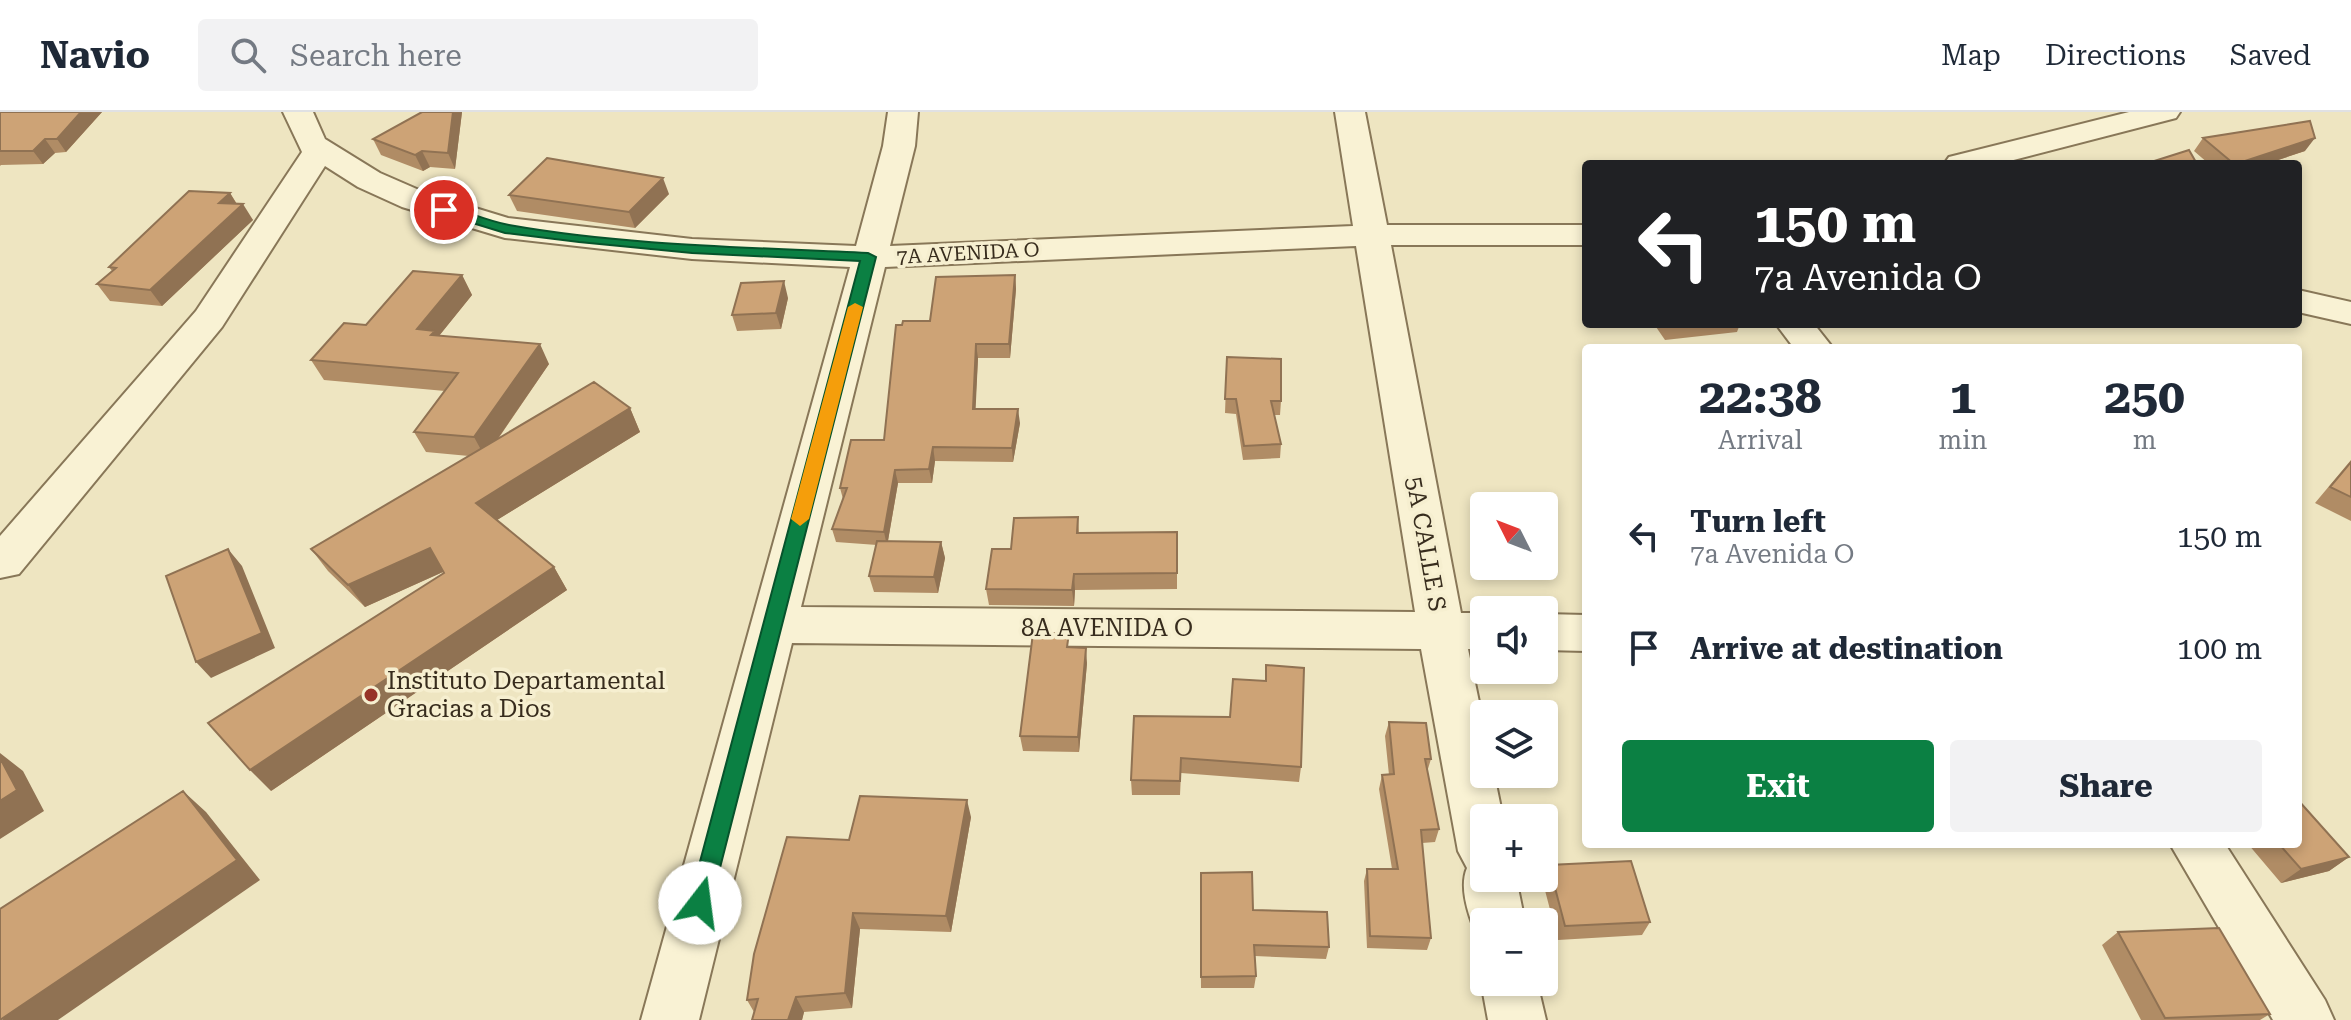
<!DOCTYPE html>
<meta charset="utf-8">
<style>
body{margin:0;font-family:"Roboto Serif",serif;background:#f2f2f3;color:#1f2937;height:100vh;display:flex;flex-direction:column;font-size:30px;white-space:nowrap}
*{box-sizing:border-box;margin:0}
p{font-size:26px;color:#747a83}
.icon{flex:none;width:44px;height:44px;fill:none;stroke:currentColor;stroke-width:2;stroke-linecap:round;stroke-linejoin:round}
.map{position:relative;flex:1;overflow:hidden}
.sheet{position:absolute;left:1582px;top:232px;width:720px;height:504px;display:flex;flex-direction:column;background:#fff;border-radius:8px;box-shadow:0 4px 12px #0003}
.sheet>*{flex:none}
.guide{position:absolute;left:1582px;top:48px;width:720px;height:168px;border-radius:8px;box-shadow:0 4px 12px #0003;background:#202124;color:#fff;overflow:hidden}
.needle{width:52px;rotate:312deg}
.controls{position:absolute;left:1470px;top:380px;display:grid;gap:16px}
.controls a{display:grid;place-items:center;width:88px;height:88px;border-radius:8px;background:#fff;box-shadow:0 4px 12px #0003;font-size:40px}
.pin{position:absolute;display:grid;place-items:center;width:68px;height:68px;color:#fff;margin:-34px;border:4px solid #fff;border-radius:50%;box-shadow:0 2px 8px #0007}
.me{position:absolute;width:88px;margin:-44px;rotate:15deg;stroke-linejoin:round;filter:drop-shadow(0 0 6px #0008)}
.turn{display:flex;align-items:center;gap:28px;height:168px;padding:0 40px;font-size:36px}
.turn .icon{width:104px;height:104px;stroke-width:2.5}
.turn b{display:block;font-size:56px;line-height:68px}
.eta{display:flex;justify-content:space-evenly;align-items:center;height:136px;text-align:center}
.eta b{font-size:48px;font-weight:700;line-height:56px}
.cta{display:flex;gap:16px;margin-top:auto;padding:16px 40px}
.cta a{flex:1;height:92px;border-radius:8px;background:#0b8043;color:#fff;font-size:32px;font-weight:700;line-height:92px;text-align:center}
.cta a+a{background:#f2f2f3;color:#1f2937}
ul{padding:0;list-style:none}
li{display:flex;align-items:center;gap:24px;height:112px;padding:0 40px}
li div{flex:1}
li b{display:block;font-size:30px}
li em{font-style:normal}
header{display:flex;align-items:center;gap:48px;box-sizing:border-box;height:112px;padding:0 40px;background:#fff;border-bottom:2px solid #e0e1e3}
header strong{font-size:38px}
nav{display:flex;gap:44px;margin-inline-start:auto;font-size:28px}
.search{width:560px;height:72px;background:#f2f2f3;display:flex;align-items:center;gap:20px;box-sizing:border-box;padding:0 28px;border-radius:8px;color:#747a83;font-size:30px}
.map>svg:first-child{display:block}
</style>
<header>
<strong>Navio</strong>
<div class="search"><svg class="icon" aria-label="search" viewBox="0 0 24 24"><circle cx="10" cy="10" r="6"/><path d="M15 15l6 6"/></svg>Search here</div>
<nav><a>Map</a><a>Directions</a><a>Saved</a></nav>
</header>
<div class="map">
<svg width="2351" height="908" viewBox="0 0 2351 908">
<rect width="100%" height="100%" fill="#eee5c1"/>
<g fill="none" stroke-linecap="round" stroke-linejoin="round">
<defs>
<path id="minor" d="M283 0H313L325 27 380 61 426 81 508 106 692 127 856 134 883 34 888 0H918L915 34 890 134 1353 114 1335 0H1365L1387 113H1586V133H1391L1461 501H1484V537H1468L1484 614V662H1494L1503 706H1484V766H1516L1525 810H1484V830L1479 828C1470 808 1458 777 1467 756L1458 739 1421 537 792 531 699 908H641L850 155 692 147 505 126 402 95 358 75 325 54 222 215 19 462 0 466V424L196 199 302 40ZM1356 134 1415 500 801 495 885 155Z
M2129 0H2180L2176 6 1998 52H1944L1949 45Z
M2298 178 2351 190V212L2298 200Z
M1776 212H1814L1833 236H1794Z
M1544 502 1586 503V539L1544 538Z
M2170 732H2225L2325 888 2334 908H2273Z
M1484 863V870H1537L1546 908H1488L1481 870Z"/>
</defs>
<use href="#minor" stroke="#887758" stroke-width="4"/>
<use href="#minor" fill="#f9f2d4" fill-rule="evenodd"/>
</g>
<path fill="#b08c65" d="M0 0H102L66 40 55 41 43 52 1 53 0 54Z
M422 0H462L455 57 430 55 423 59 381 43 373 27Z
M2203 26 2305 39 2266 52H2209L2194 39Z
M230 81 237 92 253 108 162 194 110 189 97 172 112 159 109 155Z
M669 82 635 116 517 99 509 83Z
M462 163 472 183 439 224 549 252 498 327 630 296 640 320 497 408 554 455 567 478 271 679 444 461 443 460 365 495 328 459 311 437 469 344 426 340 414 320 445 279 324 268 311 248 366 213Z
M1015 163 1016 177 1010 246H978L975 297 1020 311 1013 350 935 349 932 371H898L888 429 941 430 945 446 938 481 874 480 869 464 877 433 836 430 832 417 843 387 840 376 884 328 930 209Z
M788 186 781 217 737 219 732 203Z
M1654 212H1740L1737 220 1665 228Z
M1227 245 1281 289 1280 303H1274L1281 332 1280 346 1243 348 1236 302 1225 301Z
M2351 348V409L2315 391Z
M1078 405 1079 421 1177 420V477L1075 478 1074 494 989 493 986 477 1011 437Z
M1087 551 1079 640 1023 639 1020 624Z
M1134 604 1301 655 1299 670 1181 661 1180 683H1132L1131 668Z
M1389 610 1431 647 1427 660 1439 717 1435 730 1422 731 1431 826 1427 838 1367 836 1364 769 1367 757H1392L1379 677 1382 663H1389L1385 624Z
M971 705 951 820 860 817 852 896 804 900 802 908H752L754 900 747 888 849 728Z
M2248 732H2298L2349 745 2329 759 2281 771Z
M1549 753 1650 810 1642 823 1558 828 1542 767Z
M1200 773 1329 835 1326 847 1255 844 1256 864 1254 876H1201Z
M2118 820 2270 902 2260 908H2141L2102 833Z"/>
<path fill="#907253" d="M81 0H102L66 40 57 27Z
M453 0H462L455 57 448 41Z
M2315 26 2305 39 2266 52H2236Z
M45 27 55 41 43 52 33 39Z
M422 39 430 55 423 59 415 43Z
M663 66 669 82 635 116 629 100Z
M230 81 239 96 243 92 253 108 162 194 150 178 219 91Z
M462 163 472 183 438 225 417 217Z
M1015 163 1016 177 1010 246 1009 232Z
M784 169 788 186 781 217 776 201Z
M540 232 549 252 485 345 474 325Z
M976 232 978 246 975 310 973 297Z
M630 296 640 320 489 413 476 391Z
M1018 297 1020 311 1013 350 1012 336Z
M933 335 935 349 932 371 929 357Z
M895 358 898 371 887 434 884 420Z
M941 430 945 446 938 481 934 465Z
M430 436 445 459 365 495 348 473Z
M228 437 242 454 275 536 211 566 196 550Z
M554 455 567 478 271 679 250 658Z
M1074 462 1075 478 1074 494 1072 478Z
M1086 536 1087 551 1079 640 1078 625Z
M0 641 23 659 44 699 0 727Z
M183 679 206 700 260 768 58 908H2Z
M967 688 971 705 951 820 946 804Z
M2349 745 2329 759 2281 771 2301 757Z
M853 801 860 817 852 896 845 881Z
M796 885 804 900 802 908H788Z"/>
<path fill="#cda376" stroke="#907253" stroke-width="2" d="M0 0H81L57 27H45L33 39H0Z
M422 0H453L448 41 422 39 415 43 373 27Z
M2310 9 2315 26 2236 52H2234L2203 26Z
M2189 38 2197 52 2148 51Z
M547 46 663 66 629 100 509 83Z
M189 79 230 81 219 91 243 92 150 178 97 172 116 156 109 155Z
M413 159 462 163 417 217 435 219 431 223 540 232 474 325 414 320 458 261 311 248 344 211 366 213Z
M1015 163 1009 232H976L973 297H1018L1012 336 933 335 929 357 895 358 884 420 832 417 847 376H840L851 328H884L896 213H902L903 209H930L936 165Z
M784 169 776 201 732 203 741 171Z
M1227 245 1281 247V289H1271L1281 332 1244 334 1236 287H1225Z
M594 270 630 296 476 391 554 455 250 658 208 611 444 461 430 436 348 473 311 437Z
M2351 350V385L2330 375Z
M1078 405 1077 421 1177 420V461L1074 462 1072 478 986 477 992 437H1011L1014 406Z
M877 429 941 430 934 465 869 464Z
M228 437 262 521 196 550 166 464Z
M1033 521H1069L1067 535 1086 536 1078 625 1020 624Z
M1266 553 1304 556 1301 655 1181 646 1180 669 1131 668 1134 604 1230 605 1233 567 1266 569Z
M1389 610 1426 611 1431 647H1425L1439 717 1421 718 1431 826 1370 824 1367 757H1398L1382 663 1394 662Z
M0 646 17 678 0 689Z
M183 679 237 748 0 908V797Z
M860 684 967 688 946 804 853 801 845 881 796 885 788 908H752L758 887 747 888 754 842 787 725 849 728Z
M2298 688 2349 745 2301 757 2279 732H2298Z
M1631 749 1650 810 1565 814 1549 753Z
M1252 760 1253 798 1327 800 1329 835 1254 833 1256 864 1201 865V761Z
M2219 816 2270 902 2165 906 2118 820Z"/>
<path fill="#0b8043" stroke="#07532c" stroke-width="2" d="M444 93C466 99 487 109 509 113 627 134 749 135 868 141L876 145 711 791 708 798 700 801 692 798 689 791 860 149 692 141 579 130 505 121 440 101V95Z"/>
<path fill="#f59e0b" d="M855 191 863 195 809 407 800 414 791 407 848 195Z"/>
<circle fill="#973328" stroke="#f6efd0" stroke-width="3" cx="371" cy="583" r="8"/>
<g text-anchor="middle" dominant-baseline="central" stroke-width="7" stroke-linejoin="round" paint-order="stroke">
<g font-size="20" fill="#372c1d" stroke="#f6efd0">
<text transform="translate(968 141) rotate(-3)">7A AVENIDA O</text>
</g>
<g font-size="24" fill="#372c1d" stroke="#f6efd0">
<text transform="translate(1426 432) rotate(80)">5A CALLE S</text>
<text x="1107" y="516">8A AVENIDA O</text>
</g>
<g font-size="24" fill="#372c1d" stroke="#f6efd0" text-anchor="start">
<text x="387" y="569">Instituto Departamental<tspan x="387" dy="28">Gracias a Dios</tspan></text>
</g>
</g>
</svg>
<div class="controls">
<a><svg class="needle" viewBox="-14 -14 28 28"><path d="M0-13l5 13h-10z" fill="#e53935"/><path d="M0 13l5-13h-10z" fill="#747a83"/></svg></a>
<a><svg class="icon" aria-label="sound" viewBox="0 0 24 24"><path d="M4 9h4l5-4v14l-5-4H4zM17 9q2 3 0 6"/></svg></a>
<a><svg class="icon" aria-label="layers" viewBox="0 0 24 24"><path d="M12 4l9 5-9 5-9-5zM3 14l9 5 9-5"/></svg></a>
<a>+</a>
<a>−</a>
</div>
<div class="pin" style="left:444px;top:98px;background:#d93025"><svg class="icon" aria-label="arrive" viewBox="0 0 24 24"><path d="M6 21V4h12l-3 4 3 4H6"/></svg></div>
<svg class="me" style="left:700px;top:791px" viewBox="-20 -20 40 40"><circle r="19" fill="#fff"/><path d="M0-13L10 11 0 6-10 11z" fill="#0b8043"/></svg>
<div class="guide">
<div class="turn"><svg class="icon" aria-label="left" viewBox="0 0 24 24"><path d="M17 20v-9H6M10 6l-5 5 5 5"/></svg><div><b>150 m</b>7a Avenida O</div></div>
</div>
<section class="sheet">
<div class="eta">
<div><b>22:38</b><p>Arrival</p></div>
<div><b>1</b><p>min</p></div>
<div><b>250</b><p>m</p></div>
</div>
<ul>
<li><svg class="icon" aria-label="left" viewBox="0 0 24 24"><path d="M17 20v-9H6M10 6l-5 5 5 5"/></svg><div><b>Turn left</b><p>7a Avenida O</p></div><em>150 m</em></li>
<li><svg class="icon" aria-label="arrive" viewBox="0 0 24 24"><path d="M6 21V4h12l-3 4 3 4H6"/></svg><div><b>Arrive at destination</b></div><em>100 m</em></li>
</ul>
<div class="cta"><a>Exit</a><a>Share</a></div>
</section>
</div>
